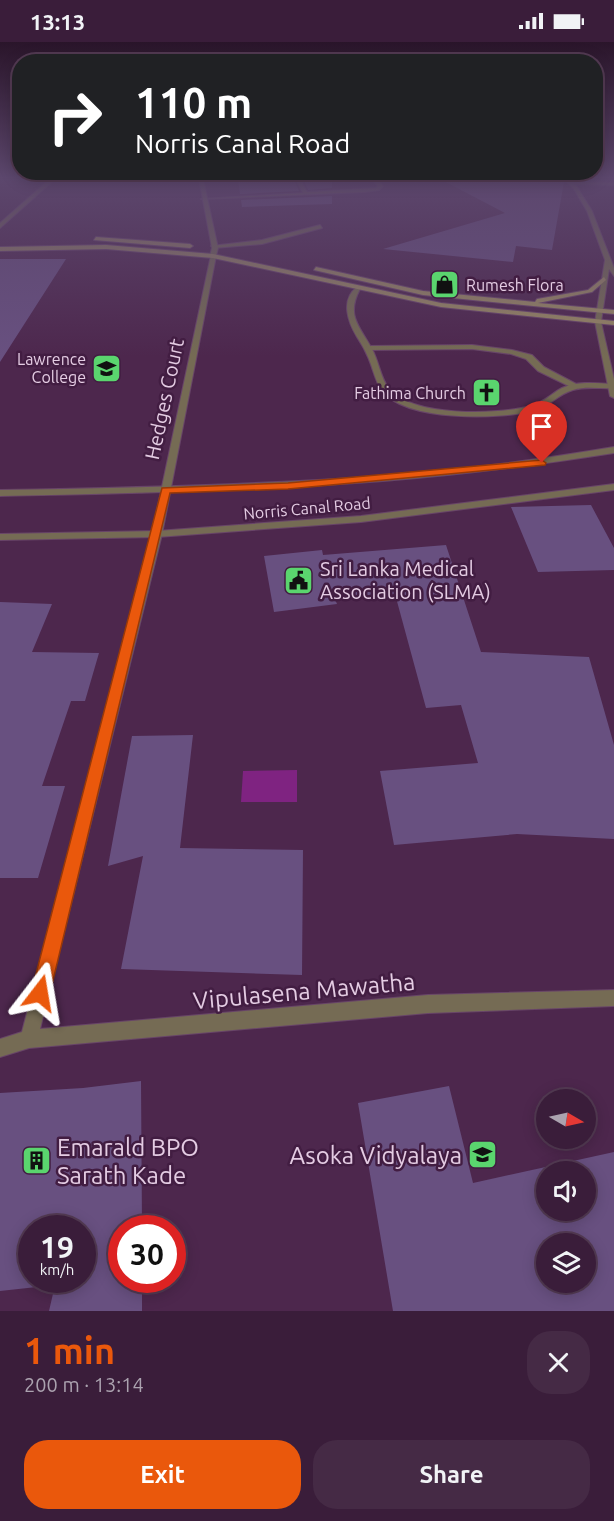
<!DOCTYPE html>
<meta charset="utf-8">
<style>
body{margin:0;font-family:Ubuntu,sans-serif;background:#452a45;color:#f1f3f6;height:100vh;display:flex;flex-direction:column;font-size:22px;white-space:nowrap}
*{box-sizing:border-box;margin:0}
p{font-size:20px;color:#aba2af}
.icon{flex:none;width:33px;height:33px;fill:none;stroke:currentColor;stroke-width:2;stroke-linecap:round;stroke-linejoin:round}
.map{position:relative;height:1269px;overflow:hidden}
.sheet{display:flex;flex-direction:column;background:#3a1d3a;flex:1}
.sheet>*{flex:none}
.top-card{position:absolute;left:12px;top:12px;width:591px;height:126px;border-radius:24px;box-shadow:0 3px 15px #0003,0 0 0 2px #543b54;background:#202124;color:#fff;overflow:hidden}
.needle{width:39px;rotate:99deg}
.buttons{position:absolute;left:536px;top:1047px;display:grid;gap:12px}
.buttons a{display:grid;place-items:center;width:60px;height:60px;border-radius:50%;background:#3a1d3a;box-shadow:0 3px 15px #0003,0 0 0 2px #543b54;font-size:30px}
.speed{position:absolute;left:18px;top:1173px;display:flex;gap:12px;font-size:30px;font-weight:700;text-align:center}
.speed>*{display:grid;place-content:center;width:78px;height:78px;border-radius:50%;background:#3a1d3a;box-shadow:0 3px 15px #0003,0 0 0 2px #543b54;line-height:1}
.speed small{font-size:15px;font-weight:400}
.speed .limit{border:9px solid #d22;background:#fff;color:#111}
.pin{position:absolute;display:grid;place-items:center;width:51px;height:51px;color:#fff;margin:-62px -26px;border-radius:50% 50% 50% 0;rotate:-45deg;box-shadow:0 0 6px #0007}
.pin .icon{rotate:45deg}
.me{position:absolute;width:66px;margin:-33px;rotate:14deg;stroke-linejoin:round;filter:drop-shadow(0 0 4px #0008)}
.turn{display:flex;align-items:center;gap:21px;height:126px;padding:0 24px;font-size:27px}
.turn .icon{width:78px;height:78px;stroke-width:2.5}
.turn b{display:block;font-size:42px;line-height:51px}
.round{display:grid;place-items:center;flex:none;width:63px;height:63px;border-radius:24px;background:#452a45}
.summary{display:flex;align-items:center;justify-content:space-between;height:102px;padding:0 24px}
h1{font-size:36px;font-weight:700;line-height:45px;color:#ea580c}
.cta{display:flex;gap:12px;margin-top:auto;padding:12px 24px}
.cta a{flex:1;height:69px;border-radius:24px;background:#ea580c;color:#fff;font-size:24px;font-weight:700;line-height:69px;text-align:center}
.cta a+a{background:#452a45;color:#f1f3f6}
.status{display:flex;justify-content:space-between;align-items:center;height:42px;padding:0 30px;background:#3a1d3a;direction:ltr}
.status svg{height:16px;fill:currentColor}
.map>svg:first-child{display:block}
</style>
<div class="status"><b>13:13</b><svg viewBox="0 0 49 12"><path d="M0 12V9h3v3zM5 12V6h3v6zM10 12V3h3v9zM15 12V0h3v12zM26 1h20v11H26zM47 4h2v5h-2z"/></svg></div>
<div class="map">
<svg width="614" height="1269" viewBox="0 0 614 1269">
<rect width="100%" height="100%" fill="#4d274d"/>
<path fill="#7f2381" d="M297 728V760H241L243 729Z"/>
<path fill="#685080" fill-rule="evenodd" d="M238 137H294L299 149 240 152Z
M303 137H332V146L308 148Z
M440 137H562L564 140 552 208 516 204 513 220 383 207 505 171Z
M332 154V162L242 165 241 158Z
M0 217H66L0 320Z
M591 463 614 506V528L538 530 511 465Z
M446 503 481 610 589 615 614 703V797L517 792 394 803 380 729 478 721 461 663 426 666 395 552 335 557 337 562 274 570 264 514 322 508 323 513Z
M0 560 52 562 32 610 99 611 85 659H71L42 744H65L38 836H0Z
M193 693 180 806 303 808 302 933 121 927 143 814 108 824 132 694Z
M141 1039 142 1186H122V1238H142V1269H49L55 1243 0 1249V1051L83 1046ZM32 1186H82V1238H32Z
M449 1044 473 1141 614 1110V1269H393L358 1061ZM546 1130H585V1168H546ZM546 1202H585V1240H546Z"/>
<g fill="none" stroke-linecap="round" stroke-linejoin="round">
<defs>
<path id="service" d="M50 137H55L0 186V181Z
M296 137H300L307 150 376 146 378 144 372 137H377L383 144 379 148 365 150 201 157 303 151Z
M472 303 512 308 532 313 544 325 580 344 573 346 538 329 526 317 511 312 472 307 367 308 364 306 367 304Z"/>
<path id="minor" d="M569 140 614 141V143L571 142Z
M320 183 322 186 262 202 214 206 211 204 262 198Z
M211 213 216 214 162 492 40 987 428 953 614 948V964L428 971 29 1006 0 1015V997L22 990 152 492Z
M357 245 360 247C345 275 361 285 373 309 379 321 381 337 389 347 413 375 497 373 530 364 543 361 551 352 562 346 578 339 595 341 612 342H614V346C600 347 586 344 573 348 559 352 550 363 537 368 502 378 407 380 382 349 375 339 373 326 368 315 365 308 361 301 357 295 348 280 340 258 357 245Z"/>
<path id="tertiary" d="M199 137H203L218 206 216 214 213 216 210 214 212 206Z
M564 137H569L577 145 592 169 614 226V234L609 227 601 280 614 337V356L610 354 595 280 605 218 587 169 574 147Z
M614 405V411C537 423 461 433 383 439 256 449 128 451 0 454V448C128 446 256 443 383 434 461 428 537 418 614 405Z
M614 442V448L361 480 157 495 0 498V492L157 489 361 474Z"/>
<path id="secondary" d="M96 195 190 202 193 204 190 206 94 198Z
M106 203 213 212 441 261 614 279V283L441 265 213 216 106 207 0 209V205Z
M316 225 423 249 535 260 537 257 588 248 604 235 606 238 592 250 538 261 614 268V272L423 253 314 228Z"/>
</defs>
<use href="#service" stroke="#684568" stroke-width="2"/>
<use href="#minor" stroke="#684568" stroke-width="2"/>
<use href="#tertiary" stroke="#684568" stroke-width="2"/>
<use href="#secondary" stroke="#684568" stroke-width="2"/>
<use href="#service" fill="#756b54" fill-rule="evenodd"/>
<use href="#minor" fill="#756b54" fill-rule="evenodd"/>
<use href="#tertiary" fill="#756b54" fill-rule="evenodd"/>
<use href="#secondary" fill="#978763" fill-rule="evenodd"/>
</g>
<linearGradient id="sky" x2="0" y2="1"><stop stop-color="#2a152a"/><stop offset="0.43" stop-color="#5c476d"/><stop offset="1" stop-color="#5c476d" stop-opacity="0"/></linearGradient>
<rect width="614" height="315" fill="url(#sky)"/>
<path fill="#ea580c" stroke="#983908" stroke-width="1.5" d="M542 418 546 421 545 423 288 447 170 451 50 951 47 958 40 961 34 958 31 951 162 446 288 441Z"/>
<defs>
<symbol id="shop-square" viewBox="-11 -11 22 22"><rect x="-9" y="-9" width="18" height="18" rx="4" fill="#5ad56e" stroke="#421d42"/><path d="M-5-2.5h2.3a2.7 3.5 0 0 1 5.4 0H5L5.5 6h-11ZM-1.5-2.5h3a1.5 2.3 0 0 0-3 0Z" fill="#111"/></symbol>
<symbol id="school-square" viewBox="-11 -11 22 22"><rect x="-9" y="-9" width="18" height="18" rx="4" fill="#5ad56e" stroke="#421d42"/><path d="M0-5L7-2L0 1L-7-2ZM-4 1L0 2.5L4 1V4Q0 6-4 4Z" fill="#111"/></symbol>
<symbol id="church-square" viewBox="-11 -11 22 22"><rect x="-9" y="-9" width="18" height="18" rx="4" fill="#5ad56e" stroke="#421d42"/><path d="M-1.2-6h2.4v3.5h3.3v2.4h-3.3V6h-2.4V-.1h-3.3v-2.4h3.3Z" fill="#111"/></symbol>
<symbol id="civic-square" viewBox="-11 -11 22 22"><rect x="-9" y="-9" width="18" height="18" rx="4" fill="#5ad56e" stroke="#421d42"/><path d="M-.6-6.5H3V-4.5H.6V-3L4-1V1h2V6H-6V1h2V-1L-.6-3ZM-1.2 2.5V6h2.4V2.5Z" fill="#111"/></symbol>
<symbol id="building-square" viewBox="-11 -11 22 22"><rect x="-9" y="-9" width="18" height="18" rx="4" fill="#5ad56e" stroke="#421d42"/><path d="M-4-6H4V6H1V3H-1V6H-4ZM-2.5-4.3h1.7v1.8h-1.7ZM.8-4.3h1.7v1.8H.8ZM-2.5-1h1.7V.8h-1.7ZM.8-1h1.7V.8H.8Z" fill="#111"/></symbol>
</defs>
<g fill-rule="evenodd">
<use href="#shop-square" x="428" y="226" width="33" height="33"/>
<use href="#school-square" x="90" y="310" width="33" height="33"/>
<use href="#church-square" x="470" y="334" width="33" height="33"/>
<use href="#civic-square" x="282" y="522" width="33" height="33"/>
<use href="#school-square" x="466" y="1096" width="33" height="33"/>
<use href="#building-square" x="20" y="1102" width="33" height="33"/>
</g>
<g text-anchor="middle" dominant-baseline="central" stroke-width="5" stroke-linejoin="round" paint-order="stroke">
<g font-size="16" fill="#e4cce3" stroke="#421d42" text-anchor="end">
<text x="466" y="243" text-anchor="start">Rumesh Flora</text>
<text x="86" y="317">Lawrence<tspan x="86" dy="18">College</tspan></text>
<text x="466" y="351">Fathima Church</text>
</g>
<g font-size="16" fill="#e4cce3" stroke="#421d42">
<text transform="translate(307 466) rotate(-5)">Norris Canal Road</text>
</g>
<g font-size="20" fill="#e4cce3" stroke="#421d42">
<text transform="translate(164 357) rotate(-78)">Hedges Court</text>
</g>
<g font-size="20" fill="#e4cce3" stroke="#421d42" text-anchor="start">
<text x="320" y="526">Sri Lanka Medical<tspan x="320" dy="23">Association (SLMA)</tspan></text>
</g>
<g font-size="24" fill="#e4cce3" stroke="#421d42">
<text transform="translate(304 949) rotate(-5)">Vipulasena Mawatha</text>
</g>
<g font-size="24" fill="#e4cce3" stroke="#421d42" text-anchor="start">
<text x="57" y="1105">Emarald BPO<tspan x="57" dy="28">Sarath Kade</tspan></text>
<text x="462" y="1113" text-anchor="end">Asoka Vidyalaya</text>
</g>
</g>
</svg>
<div class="buttons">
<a><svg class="needle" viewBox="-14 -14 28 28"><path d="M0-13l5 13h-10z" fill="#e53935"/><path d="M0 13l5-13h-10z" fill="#aba2af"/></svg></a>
<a><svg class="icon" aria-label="sound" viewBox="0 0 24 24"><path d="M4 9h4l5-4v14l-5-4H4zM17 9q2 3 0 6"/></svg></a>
<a><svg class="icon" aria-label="layers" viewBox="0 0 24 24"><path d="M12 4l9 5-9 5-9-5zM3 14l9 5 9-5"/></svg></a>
</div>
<div class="speed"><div>19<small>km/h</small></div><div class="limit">30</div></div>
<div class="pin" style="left:542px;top:421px;background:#d93025"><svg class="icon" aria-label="arrive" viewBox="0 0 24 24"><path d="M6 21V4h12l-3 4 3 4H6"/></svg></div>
<svg class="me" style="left:40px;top:951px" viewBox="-20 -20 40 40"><path d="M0-17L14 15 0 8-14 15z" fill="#ea580c" stroke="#fff" stroke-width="4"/></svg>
<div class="top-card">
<div class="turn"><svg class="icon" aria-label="right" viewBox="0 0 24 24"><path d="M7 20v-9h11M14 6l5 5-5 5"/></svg><div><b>110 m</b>Norris Canal Road</div></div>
</div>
</div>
<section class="sheet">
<div class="summary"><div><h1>1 min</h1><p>200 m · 13:14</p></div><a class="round"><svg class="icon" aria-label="close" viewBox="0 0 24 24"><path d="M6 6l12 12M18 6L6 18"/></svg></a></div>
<div class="cta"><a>Exit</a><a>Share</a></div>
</section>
